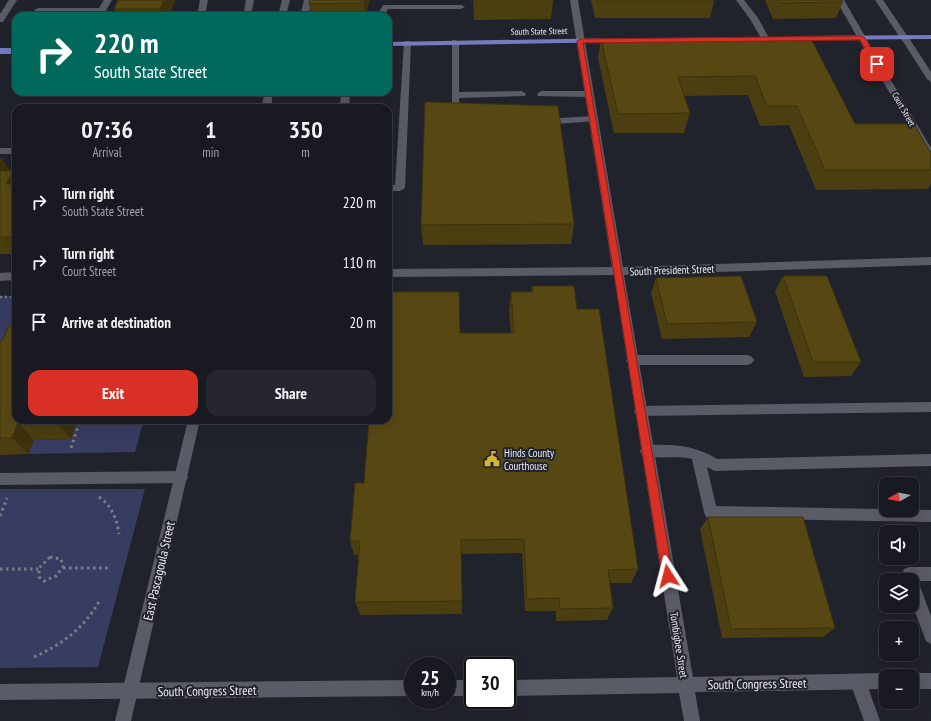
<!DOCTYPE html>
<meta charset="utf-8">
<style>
body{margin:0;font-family:"PT Sans Narrow",sans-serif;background:#26272e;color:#f1f3f6;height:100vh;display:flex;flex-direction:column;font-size:15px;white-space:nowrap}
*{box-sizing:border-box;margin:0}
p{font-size:13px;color:#9fa1a5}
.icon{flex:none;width:22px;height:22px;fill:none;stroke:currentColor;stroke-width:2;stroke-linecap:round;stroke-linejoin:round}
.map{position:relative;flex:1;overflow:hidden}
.panel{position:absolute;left:12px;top:104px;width:380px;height:320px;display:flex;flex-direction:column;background:#191a21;border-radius:12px;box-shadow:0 4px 16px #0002,0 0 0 1px #37383f}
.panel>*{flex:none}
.hud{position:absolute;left:12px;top:12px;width:380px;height:84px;border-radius:12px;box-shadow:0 4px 16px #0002,0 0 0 1px #37383f;background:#00695c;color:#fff;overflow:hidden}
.needle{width:26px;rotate:260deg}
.controls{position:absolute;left:879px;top:477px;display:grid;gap:8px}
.controls a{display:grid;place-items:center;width:40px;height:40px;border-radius:8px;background:#191a21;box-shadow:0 4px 16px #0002,0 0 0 1px #37383f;font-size:20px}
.speed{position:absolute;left:404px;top:657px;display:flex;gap:8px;font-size:20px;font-weight:700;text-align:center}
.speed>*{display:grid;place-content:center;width:52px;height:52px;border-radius:50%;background:#191a21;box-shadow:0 4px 16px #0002,0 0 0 1px #37383f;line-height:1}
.speed small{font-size:10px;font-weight:400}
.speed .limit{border:2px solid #111;border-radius:6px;background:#fff;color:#111}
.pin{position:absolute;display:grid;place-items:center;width:34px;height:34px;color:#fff;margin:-17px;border-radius:8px;box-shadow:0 2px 6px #0006}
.me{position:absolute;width:44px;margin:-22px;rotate:351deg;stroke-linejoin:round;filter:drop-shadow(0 0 3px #0008)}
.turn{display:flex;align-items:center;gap:14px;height:84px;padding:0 16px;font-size:18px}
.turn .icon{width:52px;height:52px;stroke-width:2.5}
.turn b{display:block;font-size:28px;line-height:34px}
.eta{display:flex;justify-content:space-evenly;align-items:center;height:68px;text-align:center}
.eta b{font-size:24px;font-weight:800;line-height:28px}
.action{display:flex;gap:8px;margin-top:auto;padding:8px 16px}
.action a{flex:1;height:46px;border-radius:12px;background:#d93025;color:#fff;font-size:16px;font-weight:800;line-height:46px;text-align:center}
.action a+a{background:#26272e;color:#f1f3f6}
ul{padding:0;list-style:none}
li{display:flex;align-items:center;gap:12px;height:60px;padding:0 16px}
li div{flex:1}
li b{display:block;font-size:15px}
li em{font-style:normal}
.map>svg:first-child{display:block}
</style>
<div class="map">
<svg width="931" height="721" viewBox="0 0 931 721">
<rect width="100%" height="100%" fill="#21232c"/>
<path fill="#383c60" d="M0 296H16V360H0Z
M77 420H144L135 452 28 454 34 440 71 439Z
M0 489H145L98 667 0 668Z"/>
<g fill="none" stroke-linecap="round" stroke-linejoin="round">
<path stroke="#7c7e86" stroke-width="2.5" stroke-dasharray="2 3" stroke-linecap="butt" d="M0 297H16"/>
<path stroke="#7c7e86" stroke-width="3" stroke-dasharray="2.5 3.5" stroke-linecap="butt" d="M71 448 80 420
M99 497C112 506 117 519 119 534
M0 516 7 498
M50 557 61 559 63 567 56 576 44 581 39 577V568Z
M63 568H109
M0 569H38
M34 657C63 644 84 628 100 600"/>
<path fill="#595b66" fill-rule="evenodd" d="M104 0H112L105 12H38L34 10 38 8H99Z
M200 0H208L205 16H197Z
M246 0H254L251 16H243Z
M736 0H744L758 18 769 38 768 40H762L750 19Z
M383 5H461L465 7 461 9H388L384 16H376Z
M452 40H455L459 42V92L522 91 526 94 525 96 459 98 460 119 455 122 452 121Z
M404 41H410L411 43 405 188 400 191H388V185H395Z
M541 91H588L592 94 588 97 538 96 537 94Z
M342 92H350L349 108H339Z
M593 116 596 117V121L544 125 539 122 544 119Z
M0 148H16V154H0Z
M632 355H748L752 357 754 360 752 363 748 365H632L628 363 626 360 628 357Z
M931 402V412L640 416 636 415 634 411 636 407 640 406Z
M647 445C673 444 695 445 717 459L931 454V466L715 471 707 467 716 506 931 510V522L711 518 706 517 704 512 692 459C676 455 657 460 642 455L640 451 642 447Z
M181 471 186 473 188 477 186 481 181 483 0 485V473Z
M909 567H931V581H918L931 616V644L926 641 912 604V580H904L902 574 904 569Z
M858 674 864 676 880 721H864L850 682 852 676Z"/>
<path fill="#595b66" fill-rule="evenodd" d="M570 0H578L623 267 931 257V265L624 275 693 677 886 673 892 676H886V689L695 692 700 721H684L679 693 507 696V680L677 677 614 275 388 277V269L612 267Z
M836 0H844L866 38 865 40H859Z
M875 0H883L908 37 907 39H901Z
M16 272V280L0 281V273Z
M912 673H931V689H912V676H906Z
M413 680V696L0 700V684Z
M447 680H473V696H447Z"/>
<path fill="#595b66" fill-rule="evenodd" d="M9 0H17L3 22H0V14Z
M282 0H290L286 16H278Z
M304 0H312L308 16H300Z
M901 35H907L931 72V82L927 79 900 37Z
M859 36H865L866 38 931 148V159L926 156 858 38Z
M265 92H273L271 108H261Z
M188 420H200L131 721H115Z"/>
<path fill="#757bbb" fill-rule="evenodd" d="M931 35V39L794 40 790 38 794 36Z
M616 38H619V42L388 46V42Z
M0 48H16V54H0Z"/>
</g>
<path fill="#4b3e10" d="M175 0 169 16H116L114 9Z
M369 0 366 16H311L309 4Z
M473 0H553L551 19 474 20Z
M591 0H713L714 2 710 18H595Z
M765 0H841L843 2 836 18 773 19Z
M810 37 855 124 931 153V184L928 189 816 190 789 125 760 126 748 95 684 96 690 113 684 133H614L598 58 601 39Z
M0 159H2L10 171 16 176V254H0Z
M574 224 571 244 423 245 421 225Z
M783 276 861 362 851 376 804 377 775 291Z
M656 278 757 322 749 337 662 339 651 293Z
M532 286 577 309 638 569 631 583H610L613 608 607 620 556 621V611H525L522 553 461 554 462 614 360 615 355 602 359 555H354L350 541 364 483 460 333H511L509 311 511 292H531Z
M0 341 77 420 71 439 34 440 28 454 0 455Z
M708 517 835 628 823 637 722 638 700 529Z"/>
<path fill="#3d320d" d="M164 0H175L169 16H162L160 9Z
M364 0H369L366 16H365L364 3Z
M2 159 11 174 13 171 16 176V201L0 177V163Z
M57 420H77L71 439 56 422Z
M18 423 34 440 28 454 12 438Z"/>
<path fill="#574813" stroke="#3d320d" d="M118 0H164L160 9H114Z
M310 0H364V3L309 4Z
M597 0H713L714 2H597Z
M778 0H841L843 2 779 3Z
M810 37 855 124H914L931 153V170H825L797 106H767L755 76 678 77 690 113 618 114 601 39Z
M425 102 558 106 574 224 421 225Z
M0 159H2L0 163Z
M0 171H13L6 184H16V237H0Z
M741 276 757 322 667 324 656 278Z
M783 276H827L861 362H813Z
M532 286H574L577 309H599L638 569 608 570 613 608 560 609 559 598 527 599 524 539 461 540 462 601 355 602 360 541H350L355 483H364L369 420H388V292H459L460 333H514L511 292H533Z
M10 324H16V420H57L56 422 18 423 12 438H0V341H2Z
M708 517H803L835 628 731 629Z"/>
<path fill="#d93025" stroke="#8d1f18" d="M862 36 865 38 881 64 880 66H875L860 40 583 43 673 576 671 580 668 581 664 580 662 576 577 41 580 39Z"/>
<defs>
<symbol id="civic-bare" viewBox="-9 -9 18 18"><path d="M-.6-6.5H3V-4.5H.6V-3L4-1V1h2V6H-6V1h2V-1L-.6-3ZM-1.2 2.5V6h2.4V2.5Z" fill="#d8b434" stroke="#21232c" stroke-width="2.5" paint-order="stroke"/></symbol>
</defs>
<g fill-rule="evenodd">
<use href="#civic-bare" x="481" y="448" width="22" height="22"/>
</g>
<g text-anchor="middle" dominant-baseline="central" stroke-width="4" stroke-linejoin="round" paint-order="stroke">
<g font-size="9" fill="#ecedf4" stroke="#21232c">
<text transform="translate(539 31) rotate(-1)">South State Street</text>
<text transform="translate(904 109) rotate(60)">Court Street</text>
</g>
<g font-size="11" fill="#ecedf4" stroke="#21232c">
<text transform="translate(672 270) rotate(-2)">South President Street</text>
<text transform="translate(679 645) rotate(81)">Tombigbee Street</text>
</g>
<g font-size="11" fill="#ecedf4" stroke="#21232c" text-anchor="start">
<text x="504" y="453">Hinds County<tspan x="504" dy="13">Courthouse</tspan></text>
</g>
<g font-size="13" fill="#ecedf4" stroke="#21232c">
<text transform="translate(159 571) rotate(-77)">East Pascagoula Street</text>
<text transform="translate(757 684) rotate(-1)">South Congress Street</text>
<text transform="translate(207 691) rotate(-1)">South Congress Street</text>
</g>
</g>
</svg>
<div class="controls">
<a><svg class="needle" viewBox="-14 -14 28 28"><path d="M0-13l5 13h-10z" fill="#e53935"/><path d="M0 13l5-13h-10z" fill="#9fa1a5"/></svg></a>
<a><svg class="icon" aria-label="sound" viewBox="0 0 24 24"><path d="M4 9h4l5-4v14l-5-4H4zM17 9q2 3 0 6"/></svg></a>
<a><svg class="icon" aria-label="layers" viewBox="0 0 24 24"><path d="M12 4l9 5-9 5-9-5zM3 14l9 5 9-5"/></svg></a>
<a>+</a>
<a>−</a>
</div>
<div class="speed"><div>25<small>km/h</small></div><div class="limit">30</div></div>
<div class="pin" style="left:877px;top:64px;background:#d93025"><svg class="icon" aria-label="arrive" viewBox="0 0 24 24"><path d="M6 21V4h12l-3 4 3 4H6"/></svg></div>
<svg class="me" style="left:668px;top:576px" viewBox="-20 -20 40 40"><path d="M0-17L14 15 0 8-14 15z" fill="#d93025" stroke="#fff" stroke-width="4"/></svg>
<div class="hud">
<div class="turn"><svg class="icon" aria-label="right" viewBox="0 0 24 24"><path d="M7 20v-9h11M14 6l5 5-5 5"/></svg><div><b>220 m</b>South State Street</div></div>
</div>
<section class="panel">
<div class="eta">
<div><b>07:36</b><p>Arrival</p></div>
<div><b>1</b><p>min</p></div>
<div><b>350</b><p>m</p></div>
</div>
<ul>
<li><svg class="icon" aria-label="right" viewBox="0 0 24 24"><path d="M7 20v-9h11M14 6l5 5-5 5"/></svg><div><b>Turn right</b><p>South State Street</p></div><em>220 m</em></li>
<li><svg class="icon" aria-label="right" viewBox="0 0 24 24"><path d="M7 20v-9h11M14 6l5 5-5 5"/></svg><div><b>Turn right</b><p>Court Street</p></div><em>110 m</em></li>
<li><svg class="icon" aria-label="arrive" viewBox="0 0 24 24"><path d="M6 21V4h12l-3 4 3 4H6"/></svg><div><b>Arrive at destination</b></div><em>20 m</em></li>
</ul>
<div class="action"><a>Exit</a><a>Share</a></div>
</section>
</div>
